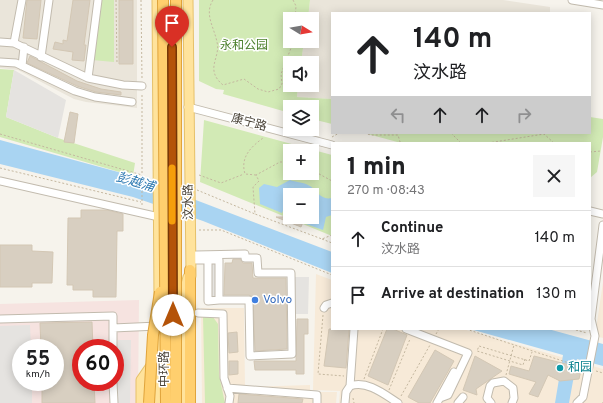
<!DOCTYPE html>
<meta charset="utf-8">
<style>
body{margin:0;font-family:Overpass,"Noto Sans SC",sans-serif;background:#f6f6f6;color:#202124;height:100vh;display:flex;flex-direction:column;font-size:15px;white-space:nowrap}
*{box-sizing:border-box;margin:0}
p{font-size:13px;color:#757577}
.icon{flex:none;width:22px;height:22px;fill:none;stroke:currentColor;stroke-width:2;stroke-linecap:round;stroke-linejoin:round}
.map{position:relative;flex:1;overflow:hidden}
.drawer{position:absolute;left:331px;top:142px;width:260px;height:188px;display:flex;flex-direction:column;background:#fff;border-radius:0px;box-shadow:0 2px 10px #0003}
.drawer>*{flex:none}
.banner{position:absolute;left:331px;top:12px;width:260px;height:122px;border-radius:0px;box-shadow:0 2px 10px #0003;background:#fff;color:#202124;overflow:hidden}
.needle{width:26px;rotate:101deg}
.tools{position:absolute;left:283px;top:12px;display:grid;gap:8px}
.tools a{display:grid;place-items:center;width:36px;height:36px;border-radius:0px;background:#fff;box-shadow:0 2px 10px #0003;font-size:20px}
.speed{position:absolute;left:12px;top:339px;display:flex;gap:8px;font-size:20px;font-weight:700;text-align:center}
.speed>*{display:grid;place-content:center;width:52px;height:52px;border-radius:50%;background:#fff;box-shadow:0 2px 10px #0003;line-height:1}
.speed small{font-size:10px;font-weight:400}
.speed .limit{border:6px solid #d22;background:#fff;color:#111}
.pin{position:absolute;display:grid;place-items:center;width:34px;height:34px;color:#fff;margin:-41px -17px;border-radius:50% 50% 50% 0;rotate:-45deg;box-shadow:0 0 4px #0007}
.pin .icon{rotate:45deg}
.me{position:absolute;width:44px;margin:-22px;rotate:0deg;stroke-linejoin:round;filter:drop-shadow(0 0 3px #0008)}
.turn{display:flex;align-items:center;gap:14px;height:84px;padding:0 16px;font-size:18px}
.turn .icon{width:52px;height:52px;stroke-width:2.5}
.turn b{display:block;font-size:28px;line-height:34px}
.lanes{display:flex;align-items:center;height:38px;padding:0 16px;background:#0003;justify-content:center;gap:20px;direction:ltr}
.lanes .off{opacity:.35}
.round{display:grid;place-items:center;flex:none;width:42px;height:42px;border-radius:0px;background:#f6f6f6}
.overview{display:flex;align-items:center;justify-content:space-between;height:68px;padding:0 16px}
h1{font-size:24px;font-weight:800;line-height:30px}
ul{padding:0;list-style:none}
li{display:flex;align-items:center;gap:12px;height:56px;padding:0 16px;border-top:1px solid #e0e0e0}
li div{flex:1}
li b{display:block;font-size:15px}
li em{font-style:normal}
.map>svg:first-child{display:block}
</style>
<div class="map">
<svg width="603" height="403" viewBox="0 0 603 403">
<rect width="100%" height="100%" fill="#f6f3ec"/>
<path fill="#eae5da" d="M0 0H137V108L86 102 74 99 18 70 0 68Z
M310 0H503L550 7V13H332V99L297 97 298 85H312V63H301L304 41H312V19H308Z"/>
<path fill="#f7ead8" d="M316 274 332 280V329H463L603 369V403H339L340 391 313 390Z
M603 282V338L595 336Z
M201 308H244L245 387 310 385V392H337L336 403H202Z"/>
<path fill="#f6e3e0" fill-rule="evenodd" d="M139 300 138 403H0V304ZM21 348H55V382H21ZM81 348H115V382H81Z"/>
<path fill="#d2eab5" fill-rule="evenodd" d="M100 0H114V62L92 60Z
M199 0H310L308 19H290V41H304L301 63H290V85H298L297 97 332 99V124L312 119V107H290V113L223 94 224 90 216 89 199 81Z
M0 69 14 70 6 117 58 138 135 163 133 176 0 137Z
M590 117 603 119V137L597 172 590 178V143H401L364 133H590Z
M204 120 332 155V236L200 182ZM290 151H312V173H290ZM290 195H312V217H290Z
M203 316 213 317 218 324 219 375 225 403H205Z"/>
<path fill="#e5e3e0" d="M14 70 66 100 58 138 6 117Z
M203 258H222V302L204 303Z
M294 277H309L308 314H294Z
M30 325 31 348H21V382H32V403H0V326Z
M118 340H131L130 403H117Z"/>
<path fill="#a9d4f2" d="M0 140 133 176 332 252V273L203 221 133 197 0 164Z
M290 180C295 182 303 182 308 185 317 189 320 201 332 198V215L326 217 323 230 306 224 308 217H312V195H290V207L285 205 282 213 260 204 259 188 264 184 277 187Z
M470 329H548L603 344V366L577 359 569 403H555L563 355Z"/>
<path fill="#d8cfc1" stroke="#d3c7b4" d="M27 0H41L37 39 23 38Z
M73 0H90L84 45H86L84 61 72 60 73 52 53 49 55 42 63 44V40L67 41Z
M119 0H133V64H119Z
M30 56 77 81 101 89 121 92V95L96 92 77 86 27 63Z
M70 112 78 114 74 143 64 142Z
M290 201V217H305L301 227 276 217H283Z
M81 210H107L123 214V231H117L116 297H93V290H73V285H67L68 218H81Z
M0 245H32V251L53 252 52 283H32V287H0Z
M233 259H240L243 263H252L253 278H286L287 349 255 351 253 297 249 295H224L225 263H232Z
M297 319H308V334H304V374H296V370H255L254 361H296Z
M92 322 93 348H81V382H94L95 403H42V382H55V348H41L40 323Z
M329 329H349L346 368 324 366Z
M387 329H393L407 335 388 385 368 376Z
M237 332 238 352 229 353 228 333Z
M435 350 454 361 430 403H419L408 397Z
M475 356 502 371 476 389 477 395 463 390Z
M534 356 578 367 581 370 579 379 560 381 548 375 538 397 529 394 536 382 509 374 511 366 529 371Z
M229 361H238V374L229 375Z
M239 394 303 399 302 403H238Z"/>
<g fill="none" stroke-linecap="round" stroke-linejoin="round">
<defs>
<path id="minor" d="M572 0 603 5
M0 42 14 43 88 78 123 85 142 86
M14 43 22 0
M41 57 49 0
M0 62 16 63 75 91 95 97 132 102
M22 66 24 47
M88 78 98 0
M188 107 332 145
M0 181 159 217
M590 211 603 214
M196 255 245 254V258H257L258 273H291L292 354 250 356 249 300H219V260H196
M208 260V301L219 300
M324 308 326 305 332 303
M198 313 223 314 224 378 230 396 229 403
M0 319 113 316V348
M113 328 158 326
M406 329 468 353 448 395 440 398
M113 382 114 403
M350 386 354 329
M227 388 317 395V403
M345 403 346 392 350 386C367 380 384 394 398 403
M437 403 454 372
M458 403 463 397
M491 403 487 398 490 386 493 383 504 381 513 388 514 398 512 403
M577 403 583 397 595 336 591 319 603 225"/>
<path id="major" d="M157 0 159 300
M188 0 191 276
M141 403V380L152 364
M158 403V320
M184 403 183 296 188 277"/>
<path id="highway" d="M190 403V270"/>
</defs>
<use href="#minor" stroke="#c2bbae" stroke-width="9"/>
<use href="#major" stroke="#e6c16a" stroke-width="11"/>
<use href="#highway" stroke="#e0a43c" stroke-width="12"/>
<path stroke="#c4b79f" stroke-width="1" stroke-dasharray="2 2" stroke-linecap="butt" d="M116 0 117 63
M141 0 142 79
M213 0C204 14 214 27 217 42 221 58 204 69 223 85L244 79 258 89 268 92 279 89 282 84 281 74 291 48V41
M293 0 296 6 295 19
M364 133 371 135H398L400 142 405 143
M451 133 461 143
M0 134 142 175
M332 137 339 133
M488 143 544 134 554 143
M590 152 601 151
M290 162H280L256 175 259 181 253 187 255 214 322 239 332 235
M0 168 141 202
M312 170 332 181
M199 175 221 183 244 174
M256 175 245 174C240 157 251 147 263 138
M197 190 255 214
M142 205V93
M199 230H221L332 275
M322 239 332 243
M323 315 318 374 344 376
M466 329 581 367
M572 329 587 333
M436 334 439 329
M525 359 523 365 477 351 479 346 529 361 532 352
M596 371 603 373
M506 375 514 345
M364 379 383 329
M389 390 410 339
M401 396 430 345
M353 398 354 403
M602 403H603"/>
<use href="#minor" stroke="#fff" stroke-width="7"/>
<use href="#major" stroke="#ffe39c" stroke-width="9"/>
<use href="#highway" stroke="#ffcf6e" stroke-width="10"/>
<defs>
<path id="highway-bridge" d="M163 0 166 403
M176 0V403
M149 403 153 335 160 292"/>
</defs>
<use href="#highway-bridge" stroke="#e0a43c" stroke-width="12" stroke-linecap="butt"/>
<use href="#highway-bridge" stroke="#ffcf6e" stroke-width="10"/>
</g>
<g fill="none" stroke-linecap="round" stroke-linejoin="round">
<defs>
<path id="route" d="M172 47 173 315"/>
</defs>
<use href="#route" stroke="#753606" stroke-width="10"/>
<use href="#route" stroke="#b45309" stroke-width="7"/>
<path stroke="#f59e0b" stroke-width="7" d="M172 168V221"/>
</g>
<circle fill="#3f7fe0" stroke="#fff" stroke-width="1.5" cx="255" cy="300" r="4"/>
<circle fill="#0f9aa8" stroke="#fff" stroke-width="1.5" cx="560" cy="368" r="4"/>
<g text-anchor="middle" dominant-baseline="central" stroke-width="3" stroke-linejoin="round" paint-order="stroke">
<g font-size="12" fill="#4a7f2a" stroke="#fff">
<text x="244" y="46">永和公园</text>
</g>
<g font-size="12" fill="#4b4439" stroke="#fff">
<text transform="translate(249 123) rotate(15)">康宁路</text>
<text transform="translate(189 202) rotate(-91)">汶水路</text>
<text transform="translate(165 369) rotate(-90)">中环路</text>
</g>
<g font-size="12" fill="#366cbe" stroke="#fff" text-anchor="start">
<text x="263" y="300">Volvo</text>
</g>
<g font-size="12" fill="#0d838f" stroke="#fff" text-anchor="start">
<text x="568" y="368">和园</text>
</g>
<g font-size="13" font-style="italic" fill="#2e7ab2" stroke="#fff">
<text transform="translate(135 183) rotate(16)">彭越浦</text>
</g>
</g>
</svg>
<div class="tools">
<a><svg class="needle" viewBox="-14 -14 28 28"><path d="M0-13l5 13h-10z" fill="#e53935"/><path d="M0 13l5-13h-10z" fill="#757577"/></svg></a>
<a><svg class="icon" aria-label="sound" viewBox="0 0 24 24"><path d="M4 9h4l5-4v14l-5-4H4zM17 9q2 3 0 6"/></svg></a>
<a><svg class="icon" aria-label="layers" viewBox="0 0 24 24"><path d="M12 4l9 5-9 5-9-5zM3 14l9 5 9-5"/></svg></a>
<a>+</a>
<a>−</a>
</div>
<div class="speed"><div>55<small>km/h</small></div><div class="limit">60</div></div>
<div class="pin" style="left:172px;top:47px;background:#d93025"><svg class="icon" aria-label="arrive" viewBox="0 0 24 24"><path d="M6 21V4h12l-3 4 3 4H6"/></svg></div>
<svg class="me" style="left:173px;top:315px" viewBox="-20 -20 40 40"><circle r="19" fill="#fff"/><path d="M0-13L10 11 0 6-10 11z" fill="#b45309"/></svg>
<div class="banner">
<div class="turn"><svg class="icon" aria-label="ahead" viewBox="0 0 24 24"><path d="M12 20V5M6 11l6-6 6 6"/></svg><div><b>140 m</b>汶水路</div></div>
<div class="lanes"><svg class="icon off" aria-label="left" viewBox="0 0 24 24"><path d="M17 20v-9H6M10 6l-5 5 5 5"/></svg><svg class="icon" aria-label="ahead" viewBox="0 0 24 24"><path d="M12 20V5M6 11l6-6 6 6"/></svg><svg class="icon" aria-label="ahead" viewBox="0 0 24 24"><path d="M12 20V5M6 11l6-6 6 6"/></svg><svg class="icon off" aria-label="right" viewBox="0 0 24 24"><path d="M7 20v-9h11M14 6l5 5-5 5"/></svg></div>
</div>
<section class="drawer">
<div class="overview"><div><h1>1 min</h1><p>270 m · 08:43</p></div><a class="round"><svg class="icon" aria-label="close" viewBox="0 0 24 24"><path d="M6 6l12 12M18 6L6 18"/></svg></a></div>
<ul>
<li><svg class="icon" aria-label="ahead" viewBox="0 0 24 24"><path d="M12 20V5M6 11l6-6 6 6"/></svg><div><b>Continue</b><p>汶水路</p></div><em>140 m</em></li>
<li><svg class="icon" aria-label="arrive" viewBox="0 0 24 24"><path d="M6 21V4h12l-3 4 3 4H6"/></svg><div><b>Arrive at destination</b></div><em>130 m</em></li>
</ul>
</section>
</div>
